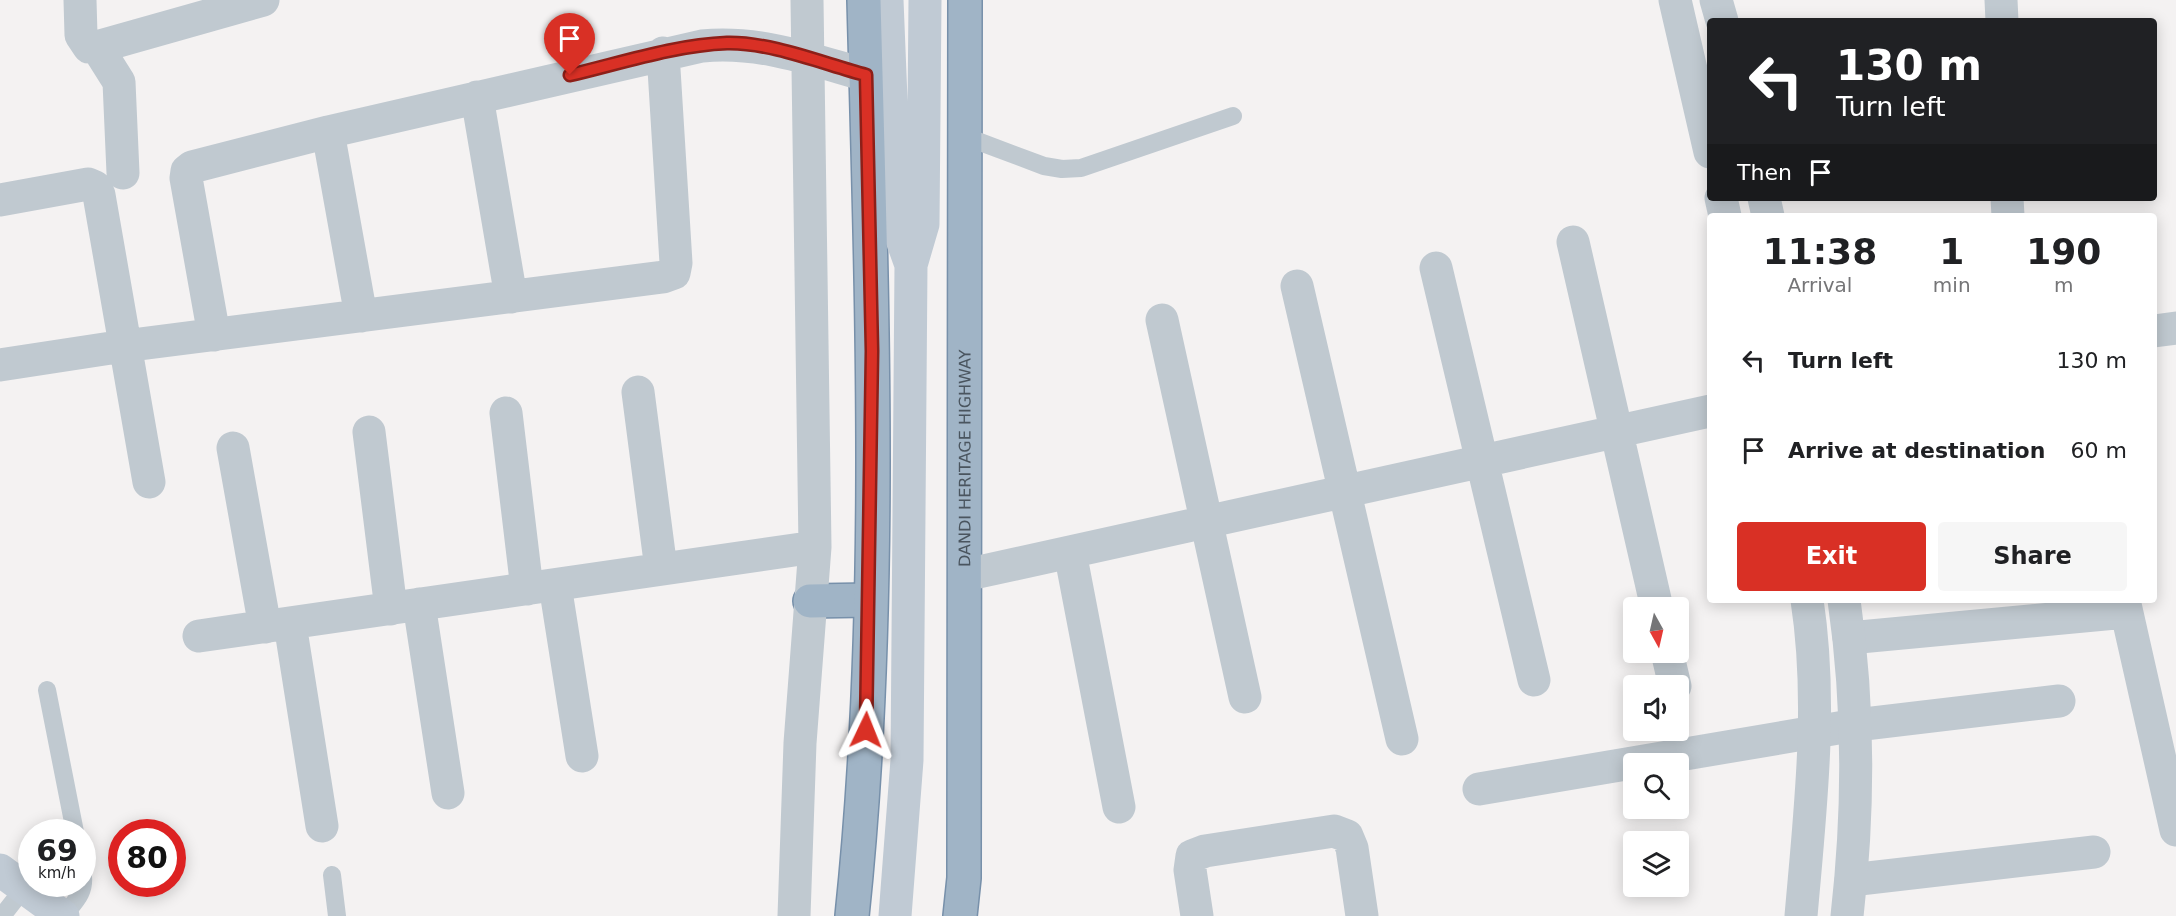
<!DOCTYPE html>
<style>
body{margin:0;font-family:"DejaVu Sans",sans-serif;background:#f6f6f6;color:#202124;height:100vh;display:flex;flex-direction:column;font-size:22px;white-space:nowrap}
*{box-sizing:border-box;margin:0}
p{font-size:20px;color:#757577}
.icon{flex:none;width:33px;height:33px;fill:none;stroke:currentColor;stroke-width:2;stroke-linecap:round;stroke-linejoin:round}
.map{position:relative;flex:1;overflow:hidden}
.sheet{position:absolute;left:1707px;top:213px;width:450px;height:390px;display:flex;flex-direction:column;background:#fff;border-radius:6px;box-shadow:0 3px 15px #0003}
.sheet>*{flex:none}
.hud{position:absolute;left:1707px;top:18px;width:450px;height:183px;border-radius:6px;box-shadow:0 3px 15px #0003;background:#202124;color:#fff;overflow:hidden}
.needle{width:39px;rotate:172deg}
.controls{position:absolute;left:1623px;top:597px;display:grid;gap:12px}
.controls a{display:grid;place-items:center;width:66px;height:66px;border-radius:6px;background:#fff;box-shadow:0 3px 15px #0003;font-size:30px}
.speed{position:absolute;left:18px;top:819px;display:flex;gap:12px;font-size:30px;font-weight:700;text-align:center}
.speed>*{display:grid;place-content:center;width:78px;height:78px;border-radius:50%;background:#fff;box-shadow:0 3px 15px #0003;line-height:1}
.speed small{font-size:15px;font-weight:400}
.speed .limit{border:9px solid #d22;background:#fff;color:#111}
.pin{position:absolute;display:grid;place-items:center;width:51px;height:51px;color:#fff;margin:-62px -26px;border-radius:50% 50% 50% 0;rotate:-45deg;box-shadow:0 0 6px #0007}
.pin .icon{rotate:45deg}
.me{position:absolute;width:66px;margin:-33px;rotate:2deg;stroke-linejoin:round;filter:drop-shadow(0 0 4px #0008)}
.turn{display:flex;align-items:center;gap:21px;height:126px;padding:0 30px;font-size:27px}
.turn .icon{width:78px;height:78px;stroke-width:2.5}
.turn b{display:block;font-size:42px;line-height:51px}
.then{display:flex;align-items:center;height:57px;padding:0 30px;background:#0003;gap:12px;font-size:22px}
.eta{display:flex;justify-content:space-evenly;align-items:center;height:102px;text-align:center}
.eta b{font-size:36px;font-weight:700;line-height:42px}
.primary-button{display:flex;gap:12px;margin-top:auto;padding:12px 30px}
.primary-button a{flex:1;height:69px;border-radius:6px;background:#d93025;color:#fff;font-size:24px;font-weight:700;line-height:69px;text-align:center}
.primary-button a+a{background:#f6f6f6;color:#202124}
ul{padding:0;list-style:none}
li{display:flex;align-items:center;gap:18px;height:90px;padding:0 30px}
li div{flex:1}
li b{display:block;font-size:22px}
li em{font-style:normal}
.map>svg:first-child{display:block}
</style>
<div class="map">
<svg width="2176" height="916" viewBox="0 0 2176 916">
<rect width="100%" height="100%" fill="#f4f2f2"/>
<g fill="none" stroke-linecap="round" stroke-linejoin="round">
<defs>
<g id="trunk">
<path d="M810 601 870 600"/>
<path d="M852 916C884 612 872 305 864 0"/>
<path id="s1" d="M960 916 964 878 965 0"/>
</g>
</defs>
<use href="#trunk" stroke="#7790aa" stroke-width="36"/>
<path stroke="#c0c9d0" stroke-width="18" d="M964 136 1044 166 1062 169 1081 168 1233 116
M47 690 75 832
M332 875 337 916
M2 916 24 888
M63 916C76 901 87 891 82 870"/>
<path stroke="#c0c9d0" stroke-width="33" d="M80 0 81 35 89 47H97L263 0
M2001 0 2002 21
M97 47 119 82 123 173
M477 97 511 297
M328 132 361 316
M2007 198 2008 216
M0 200 88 184 95 187 99 195 149 482
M1573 242 1657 608
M1436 268 1534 680
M1297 286 1402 739
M1162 320 1245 697
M2154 331 2176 328
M214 335 186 178 187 171 192 167 328 132 702 46C759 40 812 60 866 75
M0 365 124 346 663 277 674 273 676 263 663 53
M638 392 661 569
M506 413 527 589
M369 432 391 609
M233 448 265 627
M1070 552 1119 807
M965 575 1710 411
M555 585 582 756
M2124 600 2176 830
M419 604 448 793
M290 624 322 826
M199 636 815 547
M1849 638 2126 612
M1667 652 1675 686
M1479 789 1856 725 2059 701
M1851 880 2094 852
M794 916 800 743 815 547 807 0
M1197 916 1190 870 1192 856 1205 851 1334 831 1347 836 1352 848 1362 916"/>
<path stroke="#c0c9d0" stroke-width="33" d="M1675 0 1710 152
M1716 0 1722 21
M1721 198 1725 216
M1764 198 1768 216
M1844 600C1859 704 1859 811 1847 916
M1801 916C1810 812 1823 704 1807 600"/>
<path stroke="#c0cad4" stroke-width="33" d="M887 0 896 223 911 265
M0 870 63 916
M895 916 907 760 911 265 923 224 925 0"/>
<use href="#trunk" stroke="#a0b4c6" stroke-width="33"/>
</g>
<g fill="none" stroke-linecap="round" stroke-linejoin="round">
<defs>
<path id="route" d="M570 75C621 63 675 45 727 43 771 42 824 64 866 75L872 351 866 730"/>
</defs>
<use href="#route" stroke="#8d1f18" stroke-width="15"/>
<use href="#route" stroke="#d93025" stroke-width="10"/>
</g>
<g text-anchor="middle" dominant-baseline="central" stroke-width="6" stroke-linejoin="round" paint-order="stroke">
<g font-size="16" fill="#4a555f" stroke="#fff">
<text stroke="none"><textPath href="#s1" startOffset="458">DANDI HERITAGE HIGHWAY</textPath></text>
</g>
</g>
</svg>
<div class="controls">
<a><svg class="needle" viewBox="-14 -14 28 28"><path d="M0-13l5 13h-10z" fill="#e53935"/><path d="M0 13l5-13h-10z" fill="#757577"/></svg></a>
<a><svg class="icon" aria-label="sound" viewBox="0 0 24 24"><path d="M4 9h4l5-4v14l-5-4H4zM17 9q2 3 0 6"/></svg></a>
<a><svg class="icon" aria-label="search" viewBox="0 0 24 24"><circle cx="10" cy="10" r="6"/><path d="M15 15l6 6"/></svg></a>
<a><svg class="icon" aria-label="layers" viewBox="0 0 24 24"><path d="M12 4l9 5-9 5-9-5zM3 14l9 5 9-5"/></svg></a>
</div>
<div class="speed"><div>69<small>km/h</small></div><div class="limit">80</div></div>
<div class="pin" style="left:570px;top:75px;background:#d93025"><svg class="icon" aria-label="arrive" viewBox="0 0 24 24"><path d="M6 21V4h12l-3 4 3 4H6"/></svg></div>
<svg class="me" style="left:866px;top:730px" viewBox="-20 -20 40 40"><path d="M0-17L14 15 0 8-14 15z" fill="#d93025" stroke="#fff" stroke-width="4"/></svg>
<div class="hud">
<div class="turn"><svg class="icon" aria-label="left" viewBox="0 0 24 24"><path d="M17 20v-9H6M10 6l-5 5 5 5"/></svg><div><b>130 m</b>Turn left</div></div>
<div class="then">Then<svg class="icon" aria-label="arrive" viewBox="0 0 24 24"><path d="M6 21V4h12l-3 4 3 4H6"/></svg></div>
</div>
<section class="sheet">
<div class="eta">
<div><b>11:38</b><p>Arrival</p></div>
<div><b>1</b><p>min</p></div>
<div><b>190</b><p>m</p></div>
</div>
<ul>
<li><svg class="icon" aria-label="left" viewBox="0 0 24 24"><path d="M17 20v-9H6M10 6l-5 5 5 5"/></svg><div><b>Turn left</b></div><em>130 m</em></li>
<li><svg class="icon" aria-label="arrive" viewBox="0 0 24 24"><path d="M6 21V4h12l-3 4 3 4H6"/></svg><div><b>Arrive at destination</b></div><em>60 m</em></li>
</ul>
<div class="primary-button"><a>Exit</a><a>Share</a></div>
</section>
</div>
